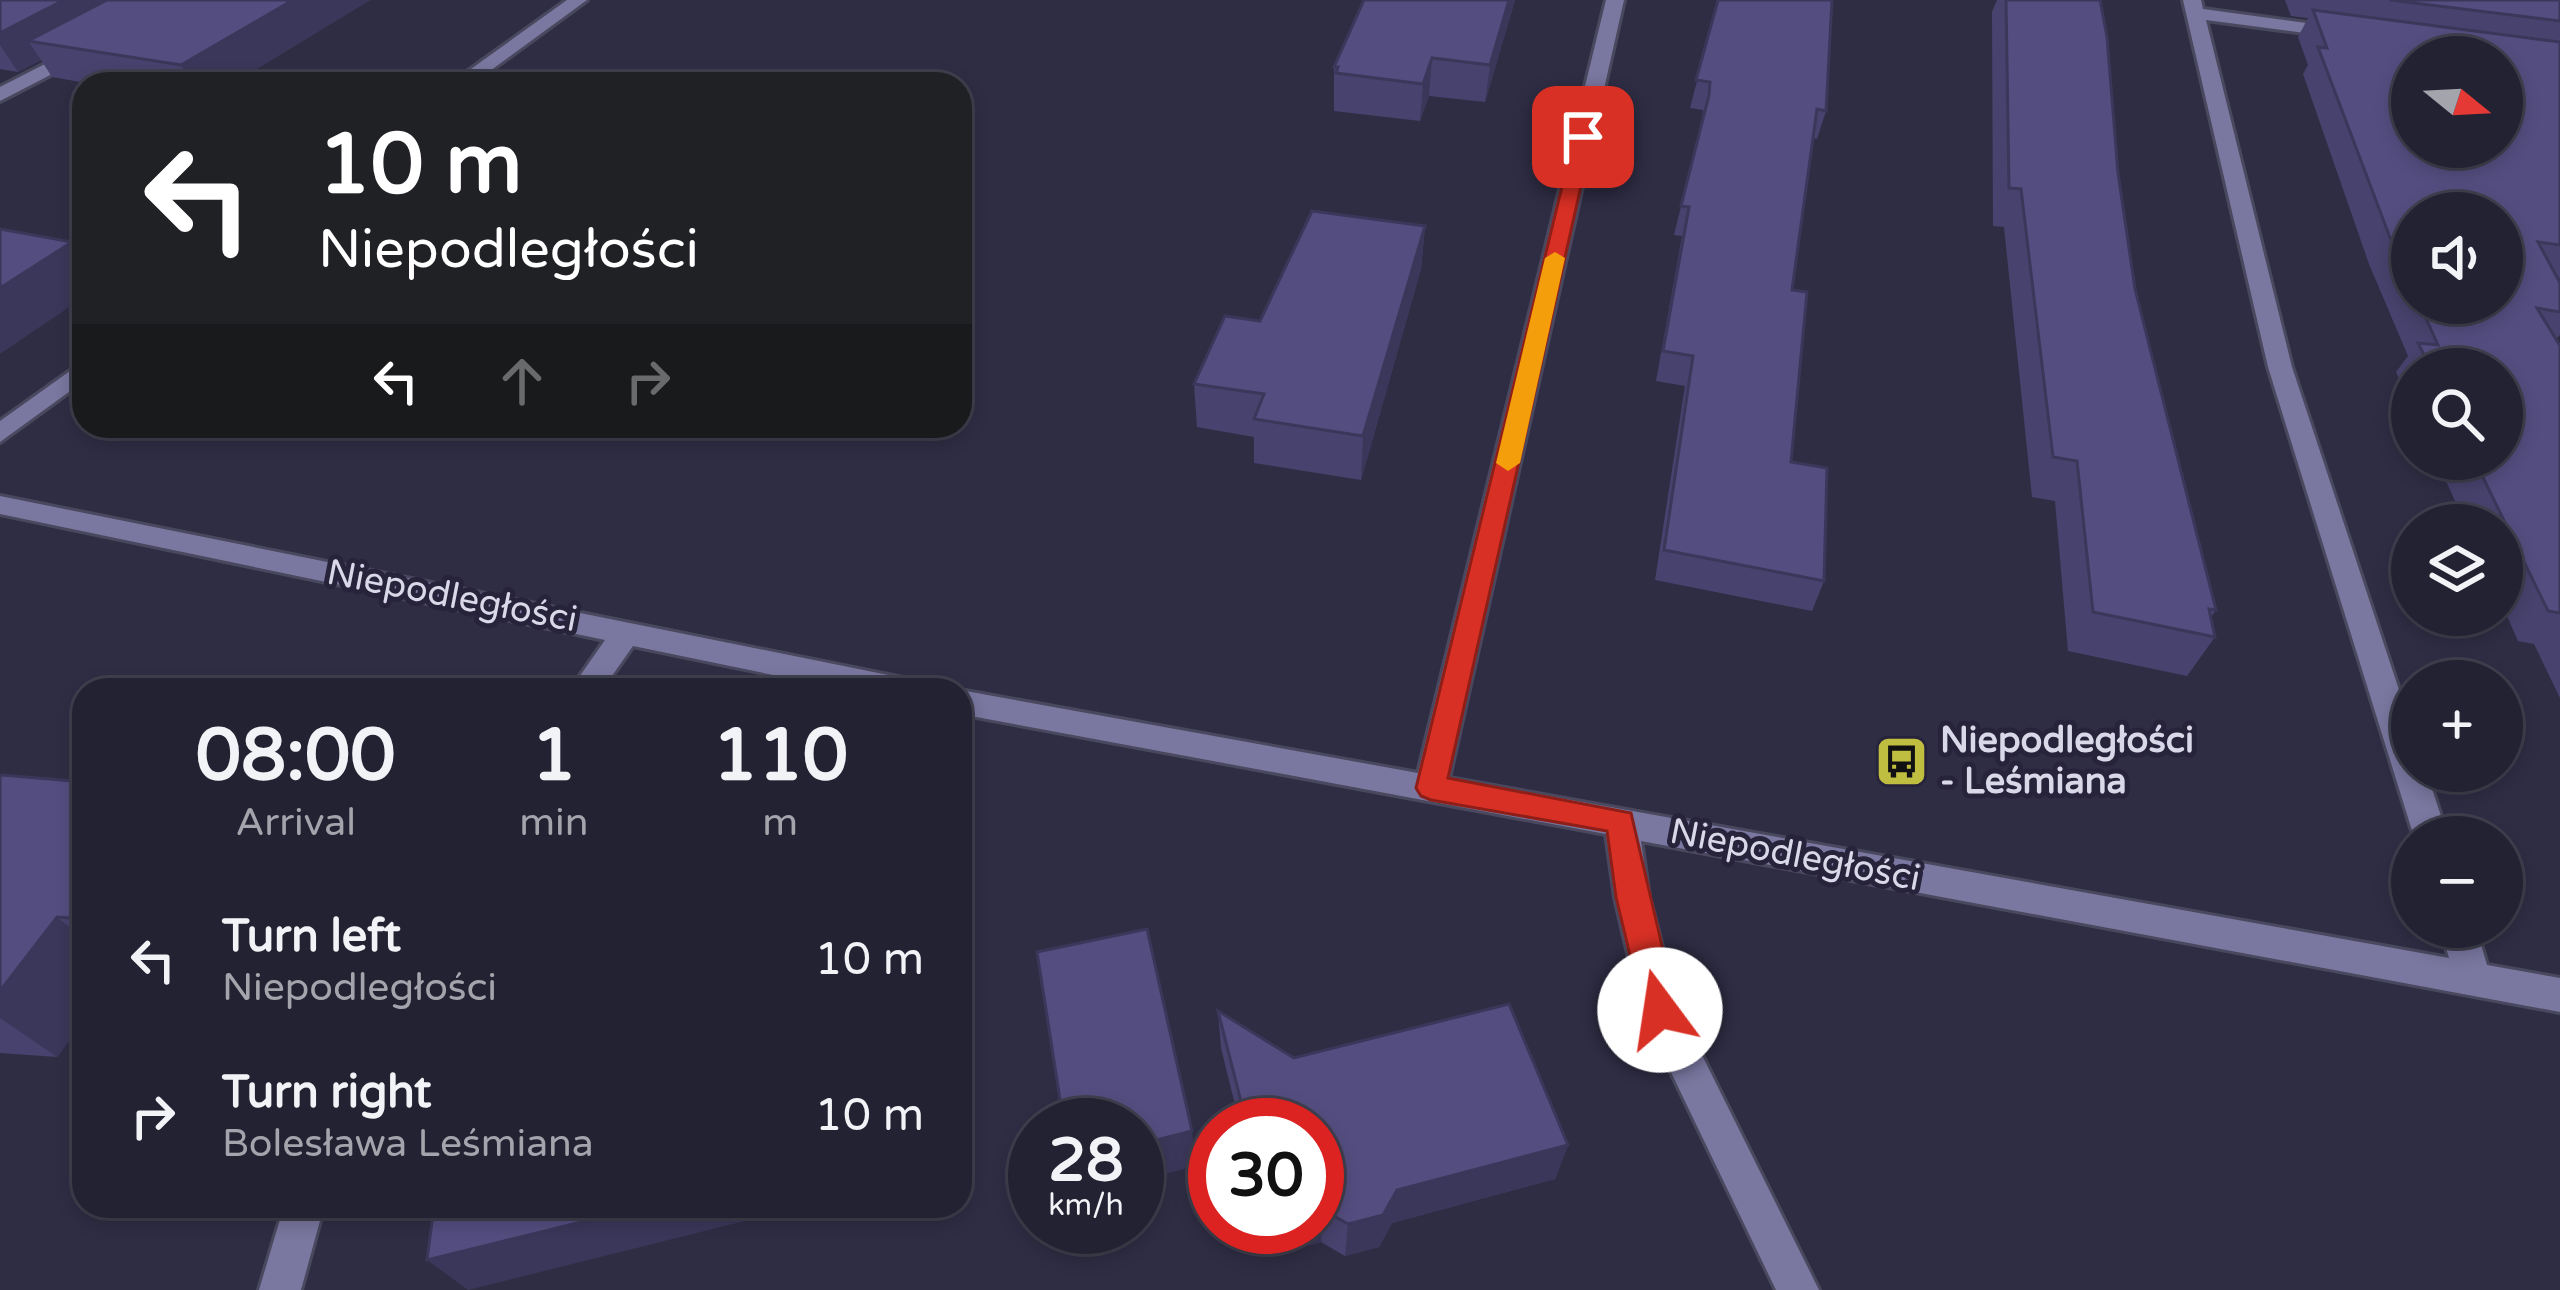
<!DOCTYPE html>
<meta charset="utf-8">
<style>
body{margin:0;font-family:"Varela Round",sans-serif;background:#2b2a3b;color:#f1f3f6;height:100vh;display:flex;flex-direction:column;font-size:45px;white-space:nowrap}
*{box-sizing:border-box;margin:0}
p{font-size:39px;color:#a3a4ac}
.icon{flex:none;width:66px;height:66px;fill:none;stroke:currentColor;stroke-width:2;stroke-linecap:round;stroke-linejoin:round}
.map{position:relative;flex:1;overflow:hidden}
.panel{position:absolute;left:72px;top:678px;width:900px;height:540px;display:flex;flex-direction:column;background:#232233;border-radius:36px;box-shadow:0 6px 18px #0003,0 0 0 3px #403f4e}
.panel>*{flex:none}
.hud{position:absolute;left:72px;top:72px;width:900px;height:366px;border-radius:36px;box-shadow:0 6px 18px #0003,0 0 0 3px #403f4e;background:#202124;color:#fff;overflow:hidden}
.needle{width:78px;rotate:108deg}
.controls{position:absolute;left:2391px;top:36px;display:grid;gap:24px}
.controls a{display:grid;place-items:center;width:132px;height:132px;border-radius:50%;background:#232233;box-shadow:0 6px 18px #0003,0 0 0 3px #403f4e;font-size:60px}
.speed{position:absolute;left:1008px;top:1098px;display:flex;gap:24px;font-size:60px;font-weight:700;text-align:center}
.speed>*{display:grid;place-content:center;width:156px;height:156px;border-radius:50%;background:#232233;box-shadow:0 6px 18px #0003,0 0 0 3px #403f4e;line-height:1}
.speed small{font-size:30px;font-weight:400}
.speed .limit{border:18px solid #d22;background:#fff;color:#111}
.pin{position:absolute;display:grid;place-items:center;width:102px;height:102px;color:#fff;margin:-51px;border-radius:24px;box-shadow:0 6px 18px #0006}
.me{position:absolute;width:132px;margin:-66px;rotate:346deg;stroke-linejoin:round;filter:drop-shadow(0 0 9px #0008)}
.turn{display:flex;align-items:center;gap:42px;height:252px;padding:0 48px;font-size:54px}
.turn .icon{width:156px;height:156px;stroke-width:2.5}
.turn b{display:block;font-size:84px;line-height:102px}
.lanes{display:flex;align-items:center;height:114px;padding:0 48px;background:#0003;justify-content:center;gap:60px;direction:ltr}
.lanes .off{opacity:.35}
.eta{display:flex;justify-content:space-evenly;align-items:center;height:204px;text-align:center}
.eta b{font-size:72px;font-weight:700;line-height:84px}
ul{padding:0;list-style:none}
li{display:flex;align-items:center;gap:36px;height:156px;padding:0 48px}
li div{flex:1}
li b{display:block;font-size:45px}
li em{font-style:normal}
.map>svg:first-child{display:block}
</style>
<div class="map">
<svg width="2560" height="1290" viewBox="0 0 2560 1290">
<rect width="100%" height="100%" fill="#2f2d44"/>
<g fill="none" stroke-linecap="round" stroke-linejoin="round">
<defs>
<path id="minor" d="M567 0H587L472 84H450Z
M1606 0H1624L1449 778 2449 958 2440 927H2476L2487 965 2560 978V1012L1641 841 1649 897 1678 1007 1819 1290H1776L1641 1010 1615 897 1606 834 960 714V690L1418 773Z
M2183 0H2201L2203 9 2342 28 2351 33 2342 38 2206 20 2292 367 2412 729V771H2426L2448 837H2414L2268 367Z
M80 46 89 52 87 56 0 101V87Z
M84 361V381L0 442V421Z
M0 496 903 678 914 682 918 690H846L633 646 602 690H570L605 640 0 514Z
M284 1206H324L301 1290H259Z"/>
</defs>
<use href="#minor" stroke="#4a485e" stroke-width="6"/>
<use href="#minor" fill="#7a77a0" fill-rule="evenodd"/>
</g>
<path fill="#48436e" fill-rule="evenodd" d="M0 0H370L232 84H92L52 77 41 60 18 72 0 69Z
M1515 0 1485 102 1429 96 1420 121 1334 111V67Z
M1718 0 1826 111 1817 139 1813 138 1792 290 1791 462 1824 581 1812 611 1655 580 1685 386 1656 381 1682 236 1674 235 1702 121 1703 110 1690 108Z
M1997 0H2100L2118 173 2135 289 2216 610 2211 617 2215 637 2187 676 2068 651 2055 501 2032 497 2004 227 1993 226 1992 12Z
M2285 0H2560V278L2557 277 2560 283V335L2556 339 2560 346V698L2534 644 2518 641 2502 605V525H2466L2436 459H2502V369H2412V407L2396 372 2408 356 2369 264 2303 74 2308 65 2298 37 2308 18 2291 16ZM2412 213 2502 303H2412Z
M1425 226 1421 269 1361 480 1254 463V437L1197 427 1194 384 1260 321Z
M0 777 84 782V1021L57 1057 0 1053Z
M1218 1011 1294 1058 1568 1145 1555 1179 1392 1223 1379 1247 1345 1256 1321 1242 1272 1255 1265 1227H1317V1125H1240L1221 1048Z"/>
<path fill="#3b375a" d="M64 0H152L28 41 41 60 18 72 0 45V33Z
M293 0H370L232 84H192L181 65Z
M1509 0H1515L1485 102 1490 65Z
M1432 58 1429 96 1420 121 1423 84Z
M1425 226 1421 269 1361 480 1363 436Z
M72 242 84 258V297L0 354V288Z
M57 917 84 939V1021L57 1057 0 1018V991Z
M1192 1131 1196 1166 1137 1181V1145Z
M1568 1145 1555 1179 1392 1223 1379 1247 1345 1256 1348 1224 1397 1190Z
M647 1206H805L468 1290 427 1260Z
M1323 1210 1321 1242 1272 1255V1227H1317V1212Z"/>
<path fill="#544e80" stroke="#3b375a" stroke-width="3" fill-rule="evenodd" d="M0 0H64L0 33Z
M107 0H293L181 65 28 41Z
M1364 0H1509L1490 65 1432 58 1423 84 1336 73 1338 67H1334Z
M1718 0H1832L1826 111 1817 109 1792 290 1807 292 1791 462 1827 468 1824 581 1664 550 1693 356 1663 351 1689 207 1681 206 1709 95 1710 82 1696 80Z
M2006 0H2100L2107 37 2118 173 2135 289 2216 610 2209 609 2215 637 2093 612 2077 461 2053 457 2021 189 2009 188Z
M2390 0H2560V21Z
M2313 10 2560 42V245L2538 242 2560 283V312L2537 308 2560 346V613L2548 611 2474 459H2502V369H2431L2418 343 2438 345 2419 303H2502V213H2412V287L2389 235 2318 47 2327 48ZM2412 57H2502V147H2412Z
M1312 211 1425 226 1363 436 1254 419 1264 394 1194 384 1225 316 1260 321Z
M0 229 72 242 0 288Z
M2 775 84 782V919L57 917 0 991V777Z
M1147 929 1192 1131 1137 1145V1125H1064L1037 952Z
M1509 1004 1568 1145 1397 1190 1383 1215 1348 1224 1323 1210 1317 1212V1125H1247L1218 1011 1294 1058Z
M434 1206H647L427 1260Z"/>
<path fill="#d93025" stroke="#8d1f18" stroke-width="3" d="M1583 132 1592 137 1448 778 1631 813 1677 1010 1672 1021 1660 1025 1648 1021 1643 1010 1616 897 1607 831 1431 800 1421 796 1416 788 1574 137Z"/>
<path fill="#f59e0b" d="M1555 252 1565 258 1520 463 1508 471 1496 463 1545 258Z"/>
<defs>
<symbol id="bus-square" viewBox="-11 -11 22 22"><rect x="-9" y="-9" width="18" height="18" rx="4" fill="#c0be41" stroke="#26233a"/><path d="M-5-6H5V4H4V6H2V4H-2V6H-4V4H-5ZM-3.5-4V0h7V-4ZM-3.5 1.2v1.5H-2V1.2ZM2 1.2v1.5H3.5V1.2Z" fill="#111"/></symbol>
</defs>
<g fill-rule="evenodd">
<use href="#bus-square" x="1872" y="732" width="59" height="59"/>
</g>
<g text-anchor="middle" dominant-baseline="central" stroke-width="10" stroke-linejoin="round" paint-order="stroke">
<g font-size="36" fill="#d9d8e8" stroke="#26233a">
<text transform="translate(452 596) rotate(11)">Niepodległości</text>
<text transform="translate(1795 855) rotate(11)">Niepodległości</text>
</g>
<g font-size="36" font-weight="bold" fill="#d9d8e8" stroke="#26233a" text-anchor="start">
<text x="1940" y="740">Niepodległości<tspan x="1940" dy="41">- Leśmiana</tspan></text>
</g>
</g>
</svg>
<div class="controls">
<a><svg class="needle" viewBox="-14 -14 28 28"><path d="M0-13l5 13h-10z" fill="#e53935"/><path d="M0 13l5-13h-10z" fill="#a3a4ac"/></svg></a>
<a><svg class="icon" aria-label="sound" viewBox="0 0 24 24"><path d="M4 9h4l5-4v14l-5-4H4zM17 9q2 3 0 6"/></svg></a>
<a><svg class="icon" aria-label="search" viewBox="0 0 24 24"><circle cx="10" cy="10" r="6"/><path d="M15 15l6 6"/></svg></a>
<a><svg class="icon" aria-label="layers" viewBox="0 0 24 24"><path d="M12 4l9 5-9 5-9-5zM3 14l9 5 9-5"/></svg></a>
<a>+</a>
<a>−</a>
</div>
<div class="speed"><div>28<small>km/h</small></div><div class="limit">30</div></div>
<div class="pin" style="left:1583px;top:137px;background:#d93025"><svg class="icon" aria-label="arrive" viewBox="0 0 24 24"><path d="M6 21V4h12l-3 4 3 4H6"/></svg></div>
<svg class="me" style="left:1660px;top:1010px" viewBox="-20 -20 40 40"><circle r="19" fill="#fff"/><path d="M0-13L10 11 0 6-10 11z" fill="#d93025"/></svg>
<div class="hud">
<div class="turn"><svg class="icon" aria-label="left" viewBox="0 0 24 24"><path d="M17 20v-9H6M10 6l-5 5 5 5"/></svg><div><b>10 m</b>Niepodległości</div></div>
<div class="lanes"><svg class="icon" aria-label="left" viewBox="0 0 24 24"><path d="M17 20v-9H6M10 6l-5 5 5 5"/></svg><svg class="icon off" aria-label="ahead" viewBox="0 0 24 24"><path d="M12 20V5M6 11l6-6 6 6"/></svg><svg class="icon off" aria-label="right" viewBox="0 0 24 24"><path d="M7 20v-9h11M14 6l5 5-5 5"/></svg></div>
</div>
<section class="panel">
<div class="eta">
<div><b>08:00</b><p>Arrival</p></div>
<div><b>1</b><p>min</p></div>
<div><b>110</b><p>m</p></div>
</div>
<ul>
<li><svg class="icon" aria-label="left" viewBox="0 0 24 24"><path d="M17 20v-9H6M10 6l-5 5 5 5"/></svg><div><b>Turn left</b><p>Niepodległości</p></div><em>10 m</em></li>
<li><svg class="icon" aria-label="right" viewBox="0 0 24 24"><path d="M7 20v-9h11M14 6l5 5-5 5"/></svg><div><b>Turn right</b><p>Bolesława Leśmiana</p></div><em>10 m</em></li>
</ul>
</section>
</div>
